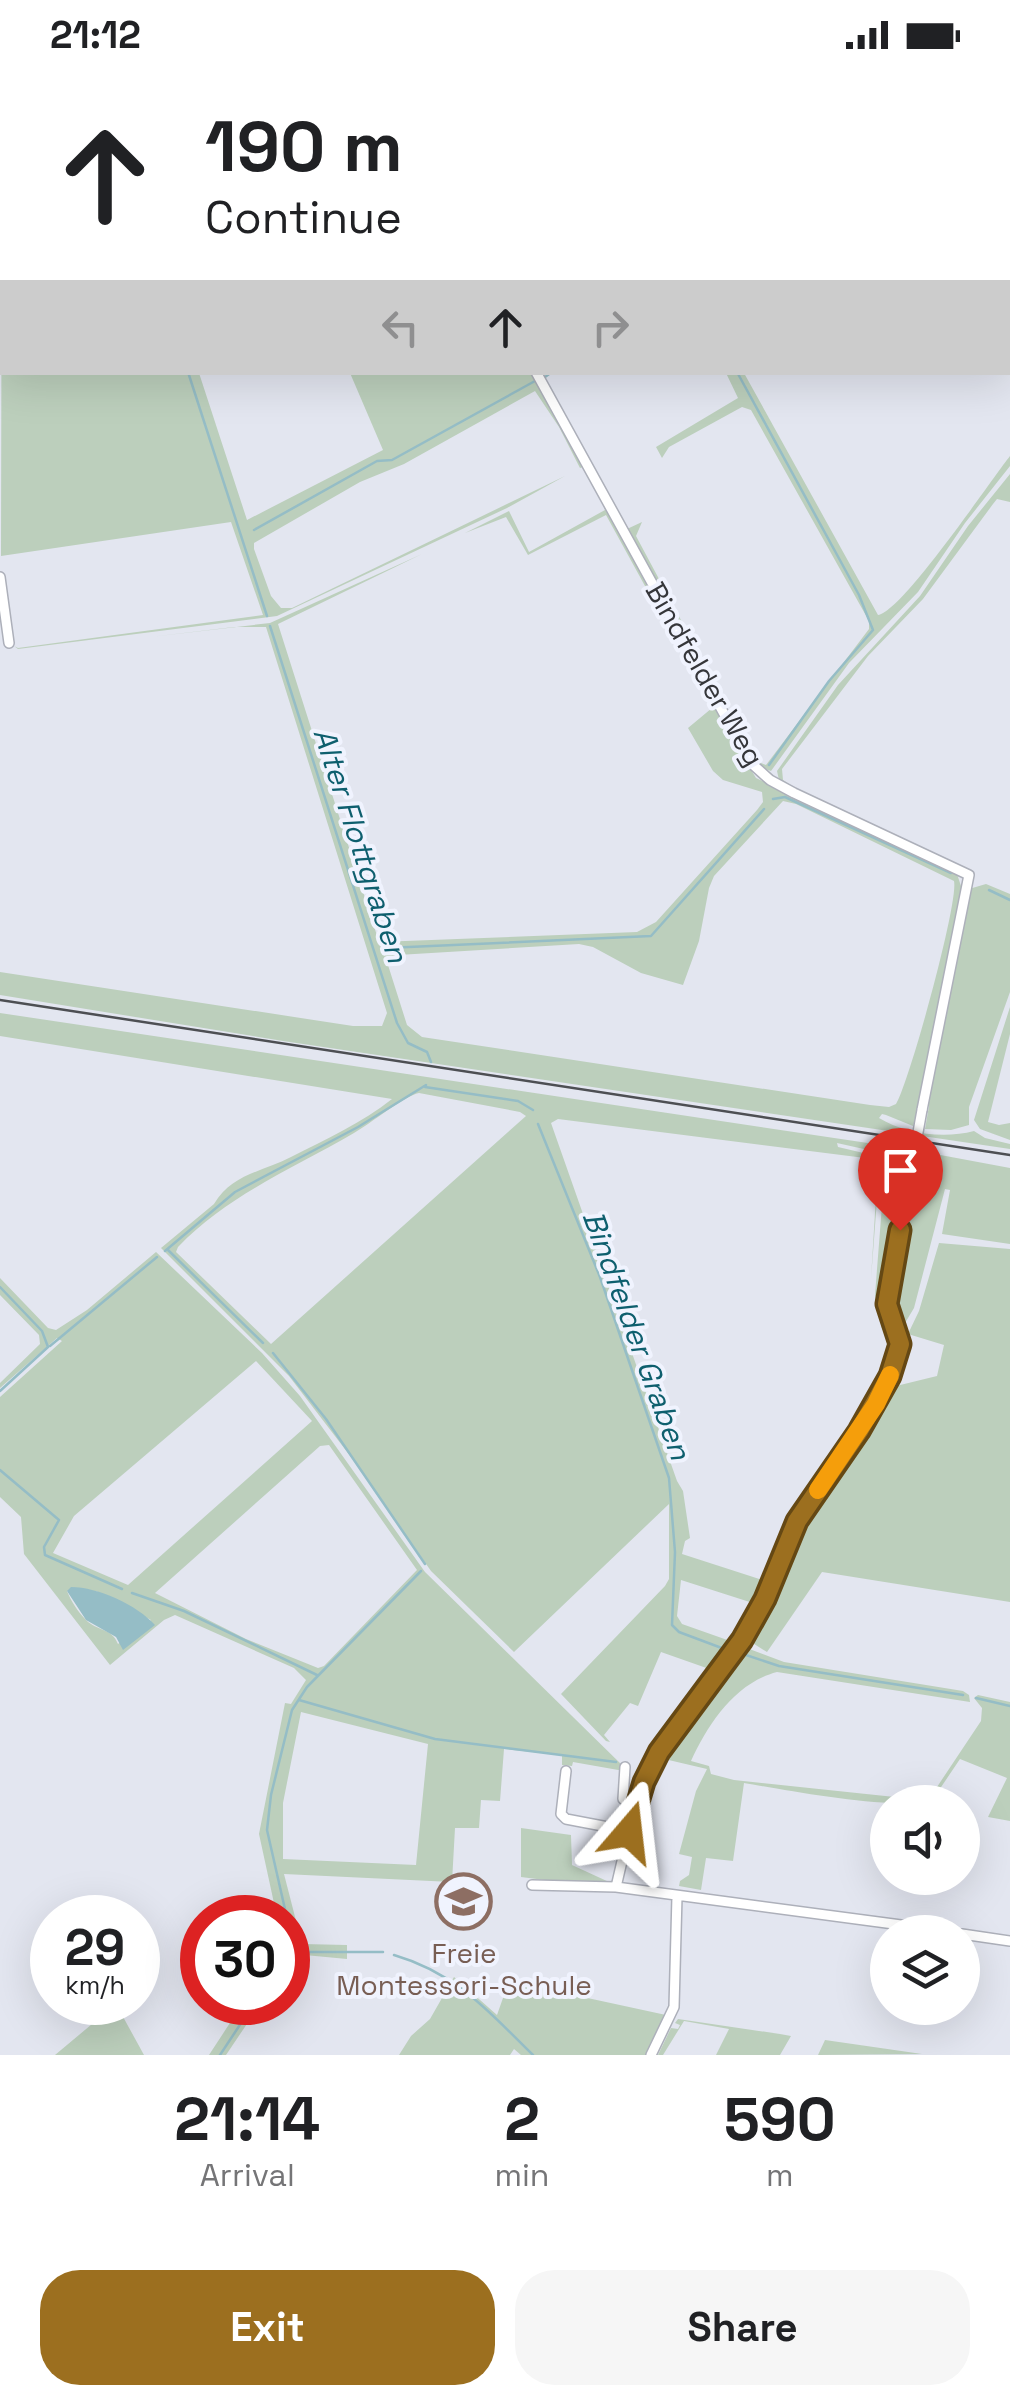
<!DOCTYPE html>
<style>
body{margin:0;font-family:"Space Grotesk",sans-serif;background:#f6f6f6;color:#202124;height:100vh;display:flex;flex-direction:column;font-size:38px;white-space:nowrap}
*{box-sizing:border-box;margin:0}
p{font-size:32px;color:#757577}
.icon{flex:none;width:55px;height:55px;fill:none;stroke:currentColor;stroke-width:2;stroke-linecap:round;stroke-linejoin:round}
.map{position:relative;height:1985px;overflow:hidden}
.details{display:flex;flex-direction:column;background:#fff;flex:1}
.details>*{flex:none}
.hud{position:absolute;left:0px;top:0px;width:1010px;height:305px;box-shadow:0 10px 40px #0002;background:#fff;color:#202124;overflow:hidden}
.buttons{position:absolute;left:870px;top:1715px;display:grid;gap:20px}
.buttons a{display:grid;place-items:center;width:110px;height:110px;border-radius:50%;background:#fff;box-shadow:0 10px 40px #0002;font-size:50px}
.speed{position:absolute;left:30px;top:1825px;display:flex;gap:20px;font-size:50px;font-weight:700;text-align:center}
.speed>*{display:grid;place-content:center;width:130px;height:130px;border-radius:50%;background:#fff;box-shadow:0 10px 40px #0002;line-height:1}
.speed small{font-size:25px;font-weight:400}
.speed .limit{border:15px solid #d22;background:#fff;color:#111}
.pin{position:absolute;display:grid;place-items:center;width:85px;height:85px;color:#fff;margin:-102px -42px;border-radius:50% 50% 50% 0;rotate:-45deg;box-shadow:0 0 10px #0007}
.pin .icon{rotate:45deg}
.me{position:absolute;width:110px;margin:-55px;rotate:17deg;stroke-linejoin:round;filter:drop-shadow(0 0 8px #0008)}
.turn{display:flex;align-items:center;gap:35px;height:210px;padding:0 40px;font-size:45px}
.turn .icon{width:130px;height:130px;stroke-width:2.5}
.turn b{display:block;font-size:70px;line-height:85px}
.lanes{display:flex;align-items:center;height:95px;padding:0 40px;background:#0003;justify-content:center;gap:50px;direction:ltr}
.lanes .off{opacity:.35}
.eta{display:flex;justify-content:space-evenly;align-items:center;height:170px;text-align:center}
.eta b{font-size:60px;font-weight:700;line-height:70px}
.button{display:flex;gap:20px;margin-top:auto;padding:20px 40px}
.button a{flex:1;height:115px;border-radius:40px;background:#9c6f1f;color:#fff;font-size:40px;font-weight:700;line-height:115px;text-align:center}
.button a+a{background:#f6f6f6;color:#202124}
.status{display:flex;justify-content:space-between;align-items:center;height:70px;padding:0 50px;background:#fff;direction:ltr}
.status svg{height:28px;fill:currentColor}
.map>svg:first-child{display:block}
</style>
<div class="status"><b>21:12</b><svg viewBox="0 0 49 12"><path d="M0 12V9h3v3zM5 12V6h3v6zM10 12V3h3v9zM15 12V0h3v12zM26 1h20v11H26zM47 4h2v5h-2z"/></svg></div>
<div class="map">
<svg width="1010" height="1985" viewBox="0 0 1010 1985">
<rect width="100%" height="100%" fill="#e3e6f0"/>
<path fill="#bccfbc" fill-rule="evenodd" d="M2 0 221 2H2V302L199 303 247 450 383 380 350 303H531L583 397 580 398 559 357 535 321 404 394 360 412 254 473V479L271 526 281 538H292L565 406 507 438 277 546 18 579 14 576 18 578 263 545 231 452 1 486Z
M726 303H744L878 545C902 542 988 414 1010 386V396L965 453 918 522 849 593 771 701 759 697 738 666 627 459 642 452 636 466 713 610 721 634 761 693 766 695 869 559V551L751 340 742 337 669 377 662 388 656 377 738 328Z
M1010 404V432L997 429 993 434 923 529 868 586 782 699 783 710 798 720 779 710 777 701 838 615 920 526 968 456Z
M600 424 731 667 756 708 957 804 962 819 919 1039 913 1056 886 1045 882 1044 879 1048C905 1064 944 1069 974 1061L985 1068 1010 1074V1079L283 971 0 925V902L353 956H382L387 943 266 557H234L150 567 270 553 422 484 278 554 379 872 637 862 656 852 757 740 763 732 762 722 723 710 713 701 688 658 712 638 606 445 528 485 506 447 465 463 509 441 529 482 605 440ZM783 731 796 734 954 811C959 832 909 1013 896 1034L889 1037 870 1035 422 967 407 955 388 895 390 890 398 885 579 874 593 877 641 903 683 915 699 871 709 818 714 806Z
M986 814 1010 824V922L969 1037V1055L951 1060 925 1059 929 1036 926 1035 969 819Z
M1010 937V964L988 1052 999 1055 1010 1053V1070L980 1059 974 1050Z
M0 943 908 1079 903 1106 906 1108 883 1236C884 1250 893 1259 895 1272L882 1259 875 1225 886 1084 837 1073 838 1077 872 1085 880 1090 871 1209 878 1093 873 1089 558 1049 551 1053 677 1411 683 1421 690 1468 685 1471 682 1484 769 1512 759 1535 681 1510 677 1546 682 1554 733 1572 744 1560 715 1601 661 1582 638 1636 630 1633 604 1665 610 1672 606 1671 561 1624 665 1516 669 1509V1434L514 1582 431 1501 351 1387 289 1306 161 1178 214 1134C232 1104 262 1102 291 1087 325 1070 363 1052 392 1029L0 966ZM419 1023 520 1042 526 1046 271 1274 176 1182 178 1177C228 1125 292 1099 354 1063 370 1054 404 1026 419 1023Z
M919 1081 1010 1098V1174L942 1164 950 1120 945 1119 914 1238 902 1258 891 1249 889 1242Z
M939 1173 1010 1179V1532L822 1502 767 1582 751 1572 749 1566 798 1461 892 1317 937 1306 944 1275 908 1264 919 1241Z
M156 1182 262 1283 300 1326 425 1502 623 1696 624 1701 573 1692 572 1696 562 1695V1685L504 1679 500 1731 481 1730 479 1758H455L452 1812 284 1804 302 1874 347 1875V1889L294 1884 288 1894V1848L277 1847 259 1764 285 1633 291 1634 306 1610 294 1598 175 1545 164 1550 110 1595 24 1484 21 1447 0 1427V1327L62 1271 57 1268 0 1318V1313L40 1274 39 1265 0 1225V1208L48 1258 56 1260 87 1240ZM256 1291 312 1351 128 1515 53 1483 74 1446ZM329 1375 417 1500 324 1596 318 1598 246 1569 155 1523 320 1376ZM67 1521H96L151 1550 118 1574C112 1558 97 1561 86 1550 78 1542 71 1531 67 1521ZM301 1642 428 1674 416 1795 283 1789V1733Z
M744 1577 784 1592 963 1621 969 1625 970 1632 777 1602C735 1613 708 1654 691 1691L709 1696 711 1704 734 1710 923 1730C893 1741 781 1719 744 1713L733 1791 706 1788 701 1820 679 1816 680 1811 689 1805 692 1787 679 1784 696 1721 707 1699 660 1688Z
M978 1625 1010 1632V1751L988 1747 1007 1708 960 1689 931 1732H927L981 1651 982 1638 974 1628Z
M521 1758 571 1765 572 1795 609 1812 568 1813 521 1807Z
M454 1907 497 1945 509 1911 666 1945 646 1985H521L514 1979 510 1985H399L411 1966 430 1949Z
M243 1933H261L226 1985H209Z
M116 1934 144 1985H55Z
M678 1949 780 1964 791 1966 780 1985H716L729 1959 684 1951 663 1985H658L671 1958 678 1959 680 1955 675 1953Z
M825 1970 922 1984 818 1985Z"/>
<path fill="#95bdc6" d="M71 1517C98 1517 137 1535 155 1555L123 1580 116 1567 86 1550 67 1521Z"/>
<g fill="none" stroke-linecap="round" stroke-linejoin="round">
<path stroke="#95bdc6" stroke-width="2.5" d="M90 0 91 2
M188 302 267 546
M737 302 859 525 873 560 829 611 769 695
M545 307 552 302
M254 460 377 391 392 390 535 311
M270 556 397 953 408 973 427 982 431 992
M773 729 785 727 951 803
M989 820 1010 830
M386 878 651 866 764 739
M425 1017 518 1031 533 1040
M538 1054 600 1207 669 1408 675 1482 672 1555 679 1562 727 1580
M168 1180 263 1273
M165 1181 235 1122 358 1057 426 1015
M0 1217 42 1261 48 1277 0 1321
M50 1276 157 1187
M273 1283 326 1349 425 1494
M0 1400 59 1450 44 1477 45 1485 122 1519
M132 1523 184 1541 317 1605
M740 1583 779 1596 963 1625
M976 1628 1010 1636
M299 1630 435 1669 616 1692
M287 1848 267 1760 271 1725 292 1640 307 1617 421 1501
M288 1851 294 1875 309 1882H383
M394 1885C456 1903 488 1941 533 1985
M220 1985 255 1932"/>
<defs>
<path id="minor" d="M370 0 371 2
M536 302 751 693 770 710 794 723 969 805 922 1040
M0 507 9 573
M625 1697 623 1729 636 1738
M566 1701 561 1744 566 1749 629 1761
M532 1815 616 1817 954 1862
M616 1817 629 1761 650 1698 742 1570 765 1529 797 1451 859 1361 890 1306 900 1274 887 1234 911 1101
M962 1864 1010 1871
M651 1985 674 1937 677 1826"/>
</defs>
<use href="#minor" stroke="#adb0ba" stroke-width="12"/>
<use href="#minor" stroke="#fff" stroke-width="9"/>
<path stroke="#4d4f53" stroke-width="2.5" d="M0 930 1010 1085"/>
<defs>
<path id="minor-bridge" d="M911 1101 922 1040"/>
</defs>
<use href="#minor-bridge" stroke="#adb0ba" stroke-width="12" stroke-linecap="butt"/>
<use href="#minor-bridge" stroke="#fff" stroke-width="9"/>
</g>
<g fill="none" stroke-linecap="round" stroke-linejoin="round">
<defs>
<path id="route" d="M629 1762 644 1712 659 1682 742 1570 765 1529 797 1451 859 1361 890 1306 900 1274 887 1234 900 1160"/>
</defs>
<use href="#route" stroke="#654814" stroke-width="25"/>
<use href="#route" stroke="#9c6f1f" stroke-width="18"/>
<path stroke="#f59e0b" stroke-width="18" d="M818 1420 876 1334 890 1305"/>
</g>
<defs>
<symbol id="school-ring" viewBox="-11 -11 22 22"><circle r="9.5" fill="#f0f3fe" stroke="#8d6e63" stroke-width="1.5"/><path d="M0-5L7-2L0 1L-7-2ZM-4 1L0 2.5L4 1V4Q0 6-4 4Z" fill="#8d6e63"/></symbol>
</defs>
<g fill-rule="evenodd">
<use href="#school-ring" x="432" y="1800" width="63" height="63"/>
</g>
<g text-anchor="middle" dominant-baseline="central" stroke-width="8" stroke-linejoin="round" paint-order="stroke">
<g font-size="28" fill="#35363a" stroke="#f0f3fe">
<text transform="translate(705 604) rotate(60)">Bindfelder Weg</text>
</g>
<g font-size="28" fill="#785e54" stroke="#f0f3fe">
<text x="464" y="1883">Freie<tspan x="464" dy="32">Montessori-Schule</tspan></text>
</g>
<g font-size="30" font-style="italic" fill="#0e5f6e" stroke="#f0f3fe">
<text transform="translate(361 775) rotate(72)">Alter Flottgraben</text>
<text transform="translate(637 1265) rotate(70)">Bindfelder Graben</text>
</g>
</g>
</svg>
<div class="buttons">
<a><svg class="icon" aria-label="sound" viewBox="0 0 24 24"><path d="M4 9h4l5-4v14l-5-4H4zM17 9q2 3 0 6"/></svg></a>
<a><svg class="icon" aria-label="layers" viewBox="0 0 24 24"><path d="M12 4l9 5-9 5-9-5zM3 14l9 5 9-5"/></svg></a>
</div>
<div class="speed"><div>29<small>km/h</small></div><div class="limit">30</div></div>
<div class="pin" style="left:900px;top:1160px;background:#d93025"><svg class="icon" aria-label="arrive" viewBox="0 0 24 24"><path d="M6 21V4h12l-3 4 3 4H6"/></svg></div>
<svg class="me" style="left:629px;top:1762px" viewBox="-20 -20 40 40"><path d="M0-17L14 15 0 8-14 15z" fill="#9c6f1f" stroke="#fff" stroke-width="4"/></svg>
<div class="hud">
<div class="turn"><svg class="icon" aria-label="ahead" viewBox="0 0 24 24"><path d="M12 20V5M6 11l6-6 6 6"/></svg><div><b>190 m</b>Continue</div></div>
<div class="lanes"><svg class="icon off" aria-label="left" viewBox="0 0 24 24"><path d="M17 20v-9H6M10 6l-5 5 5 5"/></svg><svg class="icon" aria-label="ahead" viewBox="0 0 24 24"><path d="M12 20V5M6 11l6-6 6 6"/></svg><svg class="icon off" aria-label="right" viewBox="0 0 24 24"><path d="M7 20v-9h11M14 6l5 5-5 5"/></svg></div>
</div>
</div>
<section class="details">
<div class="eta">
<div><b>21:14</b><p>Arrival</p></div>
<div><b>2</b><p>min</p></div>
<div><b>590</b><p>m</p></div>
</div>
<div class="button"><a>Exit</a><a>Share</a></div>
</section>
